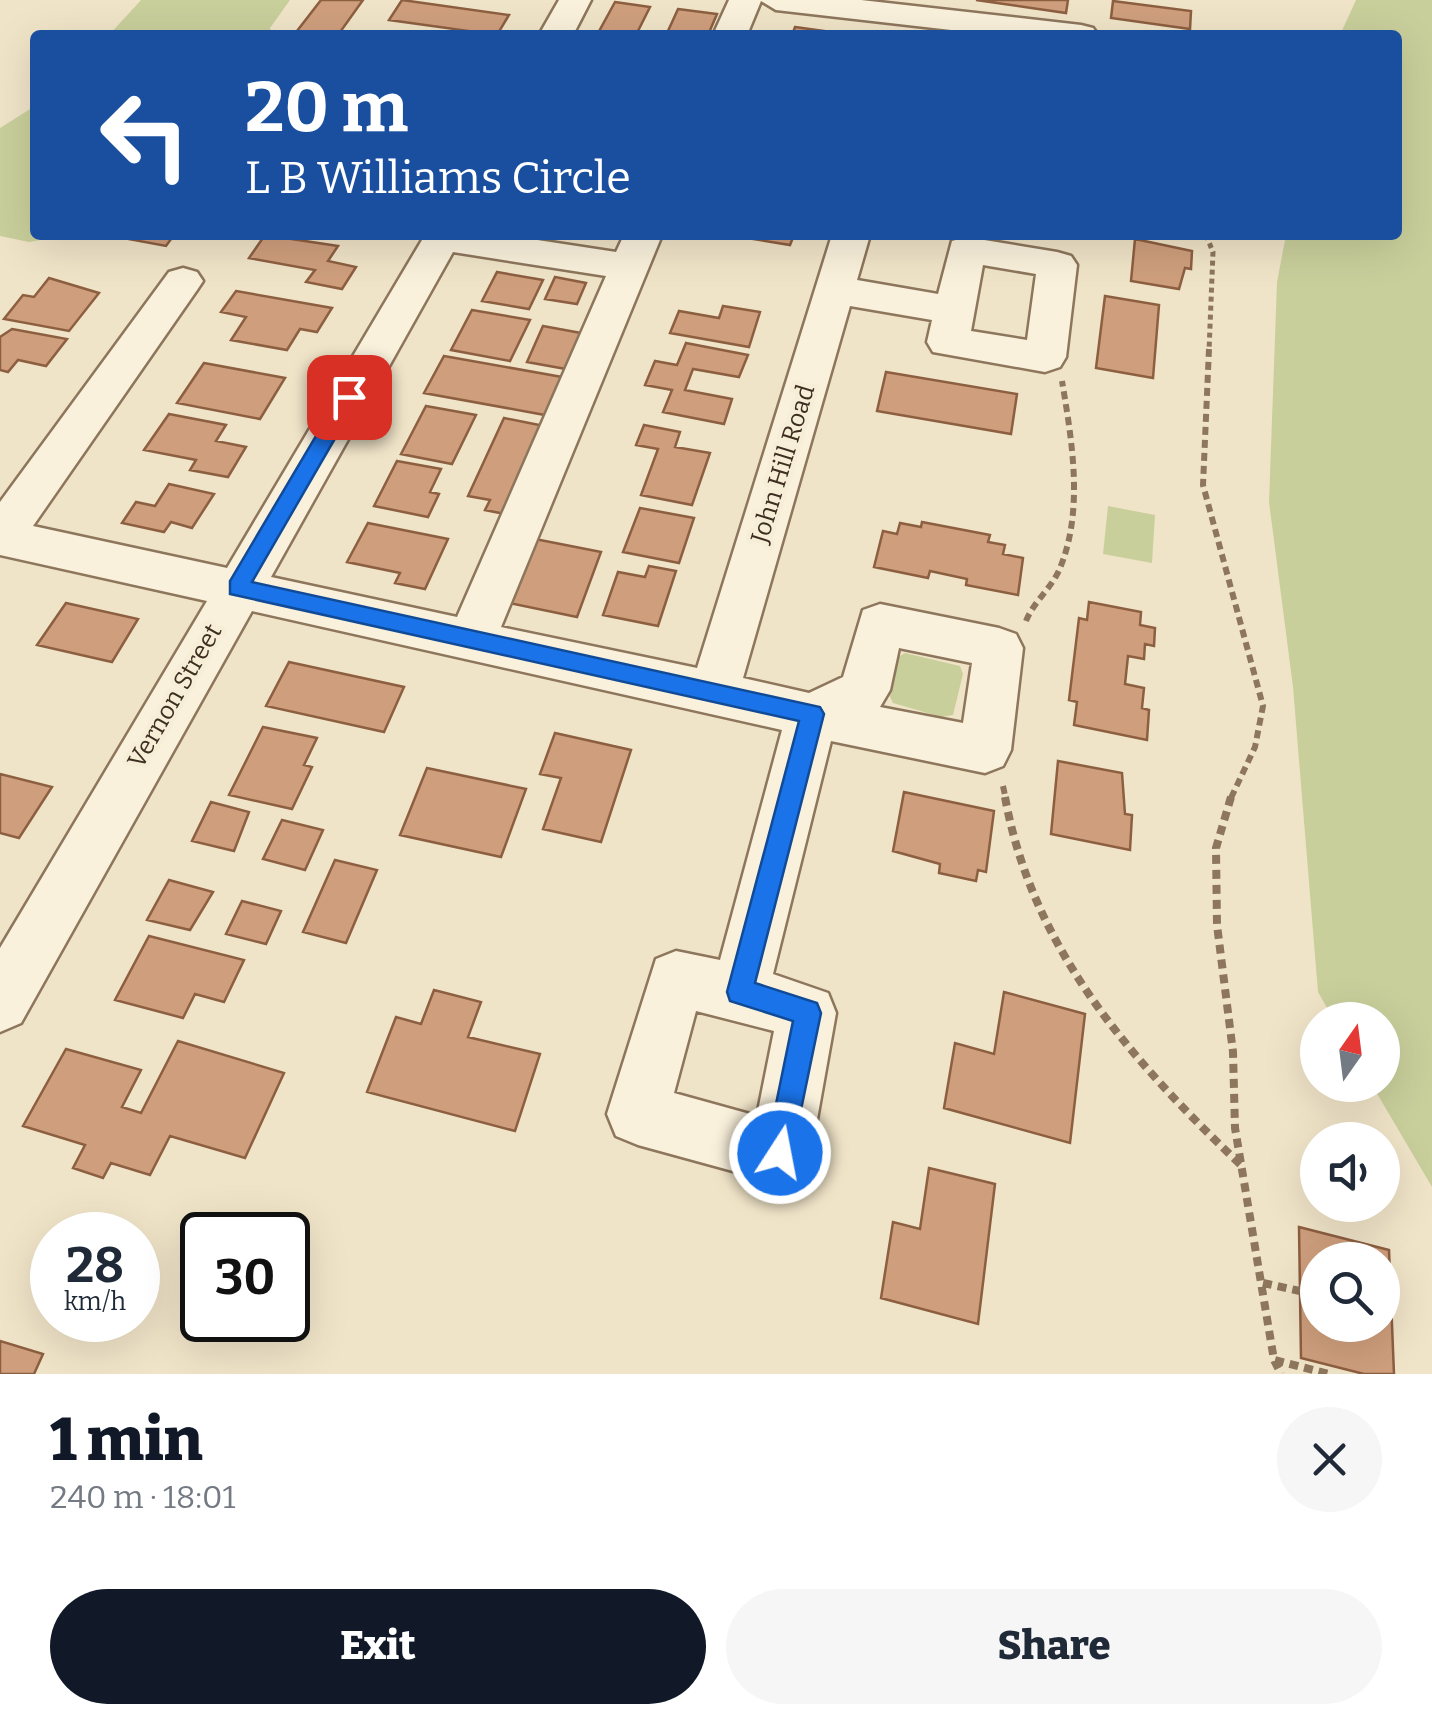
<!DOCTYPE html>
<meta charset="utf-8">
<style>
body{margin:0;font-family:Bitter,serif;background:#f6f6f7;color:#1f2937;height:100vh;display:flex;flex-direction:column;font-size:38px;white-space:nowrap}
*{box-sizing:border-box;margin:0}
p{font-size:32px;color:#747a83}
.icon{flex:none;width:55px;height:55px;fill:none;stroke:currentColor;stroke-width:2;stroke-linecap:round;stroke-linejoin:round}
.map{position:relative;height:1374px;overflow:hidden}
.panel{display:flex;flex-direction:column;background:#fff;flex:1}
.panel>*{flex:none}
.top-card{position:absolute;left:30px;top:30px;width:1372px;height:210px;border-radius:10px;box-shadow:0 10px 40px #0002;background:#1a4fa0;color:#fff;overflow:hidden}
.needle{width:65px;rotate:14deg}
.controls{position:absolute;left:1300px;top:1002px;display:grid;gap:20px}
.controls a{display:grid;place-items:center;width:100px;height:100px;border-radius:50%;background:#fff;box-shadow:0 10px 40px #0002;font-size:50px}
.speed{position:absolute;left:30px;top:1212px;display:flex;gap:20px;font-size:50px;font-weight:700;text-align:center}
.speed>*{display:grid;place-content:center;width:130px;height:130px;border-radius:50%;background:#fff;box-shadow:0 10px 40px #0002;line-height:1}
.speed small{font-size:25px;font-weight:400}
.speed .limit{border:5px solid #111;border-radius:15px;background:#fff;color:#111}
.pin{position:absolute;display:grid;place-items:center;width:85px;height:85px;color:#fff;margin:-42px;border-radius:20px;box-shadow:0 5px 15px #0006}
.me{position:absolute;width:110px;margin:-55px;rotate:11deg;stroke-linejoin:round;filter:drop-shadow(0 0 8px #0008)}
.turn{display:flex;align-items:center;gap:35px;height:210px;padding:0 50px;font-size:45px}
.turn .icon{width:130px;height:130px;stroke-width:2.5}
.turn b{display:block;font-size:70px;line-height:85px}
.round{display:grid;place-items:center;flex:none;width:105px;height:105px;border-radius:52px;background:#f6f6f7}
.summary{display:flex;align-items:center;justify-content:space-between;height:170px;padding:0 50px}
h1{font-size:60px;font-weight:800;line-height:75px;color:#111827}
.cta{display:flex;gap:20px;margin-top:auto;padding:20px 50px}
.cta a{flex:1;height:115px;border-radius:60px;background:#111827;color:#fff;font-size:40px;font-weight:800;line-height:115px;text-align:center}
.cta a+a{background:#f6f6f7;color:#1f2937}
.map>svg:first-child{display:block}
</style>
<div class="map">
<svg width="1432" height="1374" viewBox="0 0 1432 1374">
<rect width="100%" height="100%" fill="#f0e4c8"/>
<path fill="#c9cf9b" d="M141 0H290L270 28 272 35H109Z
M1356 0H1432V1187L1372 1085H1382V1020H1334L1318 992 1293 687 1269 502 1277 282 1286 235H1398V35H1340Z
M35 106V235H68L29 242 0 236V128Z
M1108 506 1155 515 1152 563 1103 554Z
M905 653 960 666 963 674 953 715 941 717 893 703 889 695 896 658Z"/>
<path fill="#cf9f7d" stroke="#8d5f41" stroke-width="2.5" fill-rule="evenodd" d="M321 0H363L338 35 297 31Z
M402 0 509 15 497 35 389 20Z
M976 0H1068L1066 13Z
M1113 1 1191 11 1190 29 1111 18Z
M615 2 650 7 636 35H597Z
M678 9 717 14 708 35 668 31Z
M795 27 853 35H792Z
M126 235H174L166 246 123 238Z
M265 235 338 246 328 261 356 267 342 289 306 282 315 270 249 258Z
M729 235H794L790 245Z
M1135 239 1192 251 1191 269 1185 268 1179 289 1131 281Z
M497 272 543 280 529 309 482 301Z
M555 277 586 283 577 304 545 299Z
M49 278 99 293 69 331 4 319 23 295 34 297Z
M236 291 332 308 317 332 300 329 287 350 231 340 246 317 221 312Z
M1105 296 1159 305 1153 378 1096 368Z
M723 306 760 312 749 347 670 333 679 311 719 318Z
M472 310 530 320 510 361 451 350Z
M543 326 581 333 566 369 527 362Z
M12 329 67 339 46 366 18 360 8 372 0 370V337Z
M686 343 748 355 739 377 693 369 685 390 732 399 724 424 663 412 672 390 645 385 655 361 677 365Z
M444 356 562 377 545 415 424 393Z
M204 363 285 378 260 419 177 403Z
M886 372 1017 394 1011 434 877 411Z
M426 406 476 415 452 464 401 454Z
M169 414 226 425 216 441 246 447 228 477 190 470 196 460 144 450Z
M504 418 544 426 505 514 485 510 490 500 468 496Z
M644 425 680 432 675 447 710 453 692 505 641 495 658 449 636 445Z
M397 461 441 469 430 492 439 494 428 517 374 506Z
M169 484 214 494 192 528 171 522 164 532 122 523 136 502 155 506Z
M640 508 694 518 679 563 623 552Z
M922 522 990 535 988 542 1005 545 1003 554 1023 558 1018 595 966 585 967 579 930 571 928 578 874 567 883 531 897 534 900 523 921 527Z
M368 523 448 539 425 589 395 583 400 573 347 562Z
M535 539 601 552 577 617 509 603Z
M649 566 676 571 658 626 603 615 618 572 645 577Z
M1089 602 1141 612 1140 625 1155 628 1154 646 1145 644 1144 659 1128 656 1125 684 1144 688 1142 708 1149 710 1147 740 1074 725 1077 702 1069 700 1079 618 1087 620Z
M66 603 138 619 112 662 37 645Z
M289 662 404 687 384 732 266 706Z
M263 727 317 738 304 765 312 767 292 809 229 795Z
M555 733 631 750 601 842 543 829 561 778 540 774Z
M1058 761 1122 773 1125 814 1132 815 1130 850 1051 834Z
M427 768 526 789 501 857 400 835Z
M0 774 52 787 19 838 0 833Z
M904 792 994 811 986 872 978 870 976 881 939 873 940 864 893 851Z
M211 802 249 812 234 851 192 841Z
M282 820 323 830 305 870 263 859Z
M335 860 377 870 346 943 303 932Z
M169 880 213 892 190 930 147 920Z
M242 901 281 911 266 944 226 934Z
M149 936 244 960 224 1002 195 994 183 1018 115 1000Z
M434 990 481 1002 468 1037 540 1054 515 1131 367 1092 396 1017 421 1024Z
M1004 992 1085 1014 1070 1143 944 1108 955 1043 994 1054Z
M178 1041 284 1073 245 1158 170 1136 150 1175 111 1163 103 1178 73 1168 85 1145 23 1126 66 1049 141 1070 122 1107 141 1113Z
M929 1168 995 1184 978 1324 881 1298 893 1222 920 1229Z
M1299 1227 1389 1250 1394 1374H1364L1301 1358ZM1318 1260H1382V1325H1318Z
M0 1341 43 1354 34 1374H0Z"/>
<g fill="none" stroke-linecap="round" stroke-linejoin="round">
<defs>
<path id="minor" d="M559 0H591L573 35H539Z
M729 0H861L1081 25 1093 28 1098 35H995L776 10 761 1 747 35H713Z
M425 235H504L616 252 624 235H662L501 627 697 668 832 235H870L857 280 938 294 952 241 966 237 1057 252 1071 256 1077 265 1066 357 1060 367 1045 372 933 352 927 342 932 320 850 306 743 678 809 693 843 677 863 610 880 604 999 628 1016 634 1023 648 1011 750 1003 766 985 773 831 741 773 974 828 993 836 1013 811 1153 802 1175 780 1184 638 1145 616 1136 607 1114 656 959 676 951 720 960 782 730 252 611 21 1023 0 1032V948L207 601 0 555V502L169 272 183 268 197 272 203 281 197 290 33 526 227 568ZM453 252 606 276 457 617 271 577ZM983 265 1036 274 1027 340 971 331ZM899 648 972 663 963 723 880 707 890 690ZM696 1011 774 1031 757 1116 674 1093Z"/>
</defs>
<use href="#minor" stroke="#8d765c" stroke-width="5"/>
<path stroke="#8d765c" stroke-width="5" stroke-dasharray="5 4" stroke-linecap="butt" d="M1206 235 1213 252 1209 351"/>
<path stroke="#8d765c" stroke-width="6" stroke-dasharray="8 5" stroke-linecap="butt" d="M1209 349 1203 485 1263 706 1255 747 1230 800
M1026 621C1034 601 1052 588 1060 568 1084 510 1072 441 1062 381
M1003 786 1006 800"/>
<path stroke="#8d765c" stroke-width="8" stroke-dasharray="9 6" stroke-linecap="butt" d="M1005 797C1033 952 1134 1063 1244 1168
M1231 797 1216 848 1217 925 1233 1052 1235 1128 1274 1360 1281 1374
M1263 1283 1300 1291
M1275 1360 1329 1374"/>
<use href="#minor" fill="#faf1dc" fill-rule="evenodd"/>
</g>
<path fill="#1a73e8" stroke="#114b97" stroke-width="2.5" d="M349 390 359 397 252 582 820 707 824 714 755 983 817 1003 821 1013 790 1163 780 1167 770 1163 766 1153 793 1021 730 1001 727 992 799 721 230 594V581L342 392Z"/>
<g text-anchor="middle" dominant-baseline="central" stroke-width="9" stroke-linejoin="round" paint-order="stroke">
<g font-size="25" fill="#3d2e20" stroke="#f7eed8">
<text transform="translate(783 464) rotate(-73)">John Hill Road</text>
<text transform="translate(175 696) rotate(-60)">Vernon Street</text>
</g>
</g>
</svg>
<div class="controls">
<a><svg class="needle" viewBox="-14 -14 28 28"><path d="M0-13l5 13h-10z" fill="#e53935"/><path d="M0 13l5-13h-10z" fill="#747a83"/></svg></a>
<a><svg class="icon" aria-label="sound" viewBox="0 0 24 24"><path d="M4 9h4l5-4v14l-5-4H4zM17 9q2 3 0 6"/></svg></a>
<a><svg class="icon" aria-label="search" viewBox="0 0 24 24"><circle cx="10" cy="10" r="6"/><path d="M15 15l6 6"/></svg></a>
</div>
<div class="speed"><div>28<small>km/h</small></div><div class="limit">30</div></div>
<div class="pin" style="left:349px;top:397px;background:#d93025"><svg class="icon" aria-label="arrive" viewBox="0 0 24 24"><path d="M6 21V4h12l-3 4 3 4H6"/></svg></div>
<svg class="me" style="left:780px;top:1153px" viewBox="-20 -20 40 40"><circle r="17" fill="#1a73e8" stroke="#fff" stroke-width="3"/><path d="M0-11L8 9 0 5-8 9z" fill="#fff"/></svg>
<div class="top-card">
<div class="turn"><svg class="icon" aria-label="left" viewBox="0 0 24 24"><path d="M17 20v-9H6M10 6l-5 5 5 5"/></svg><div><b>20 m</b>L B Williams Circle</div></div>
</div>
</div>
<section class="panel">
<div class="summary"><div><h1>1 min</h1><p>240 m · 18:01</p></div><a class="round"><svg class="icon" aria-label="close" viewBox="0 0 24 24"><path d="M6 6l12 12M18 6L6 18"/></svg></a></div>
<div class="cta"><a>Exit</a><a>Share</a></div>
</section>
